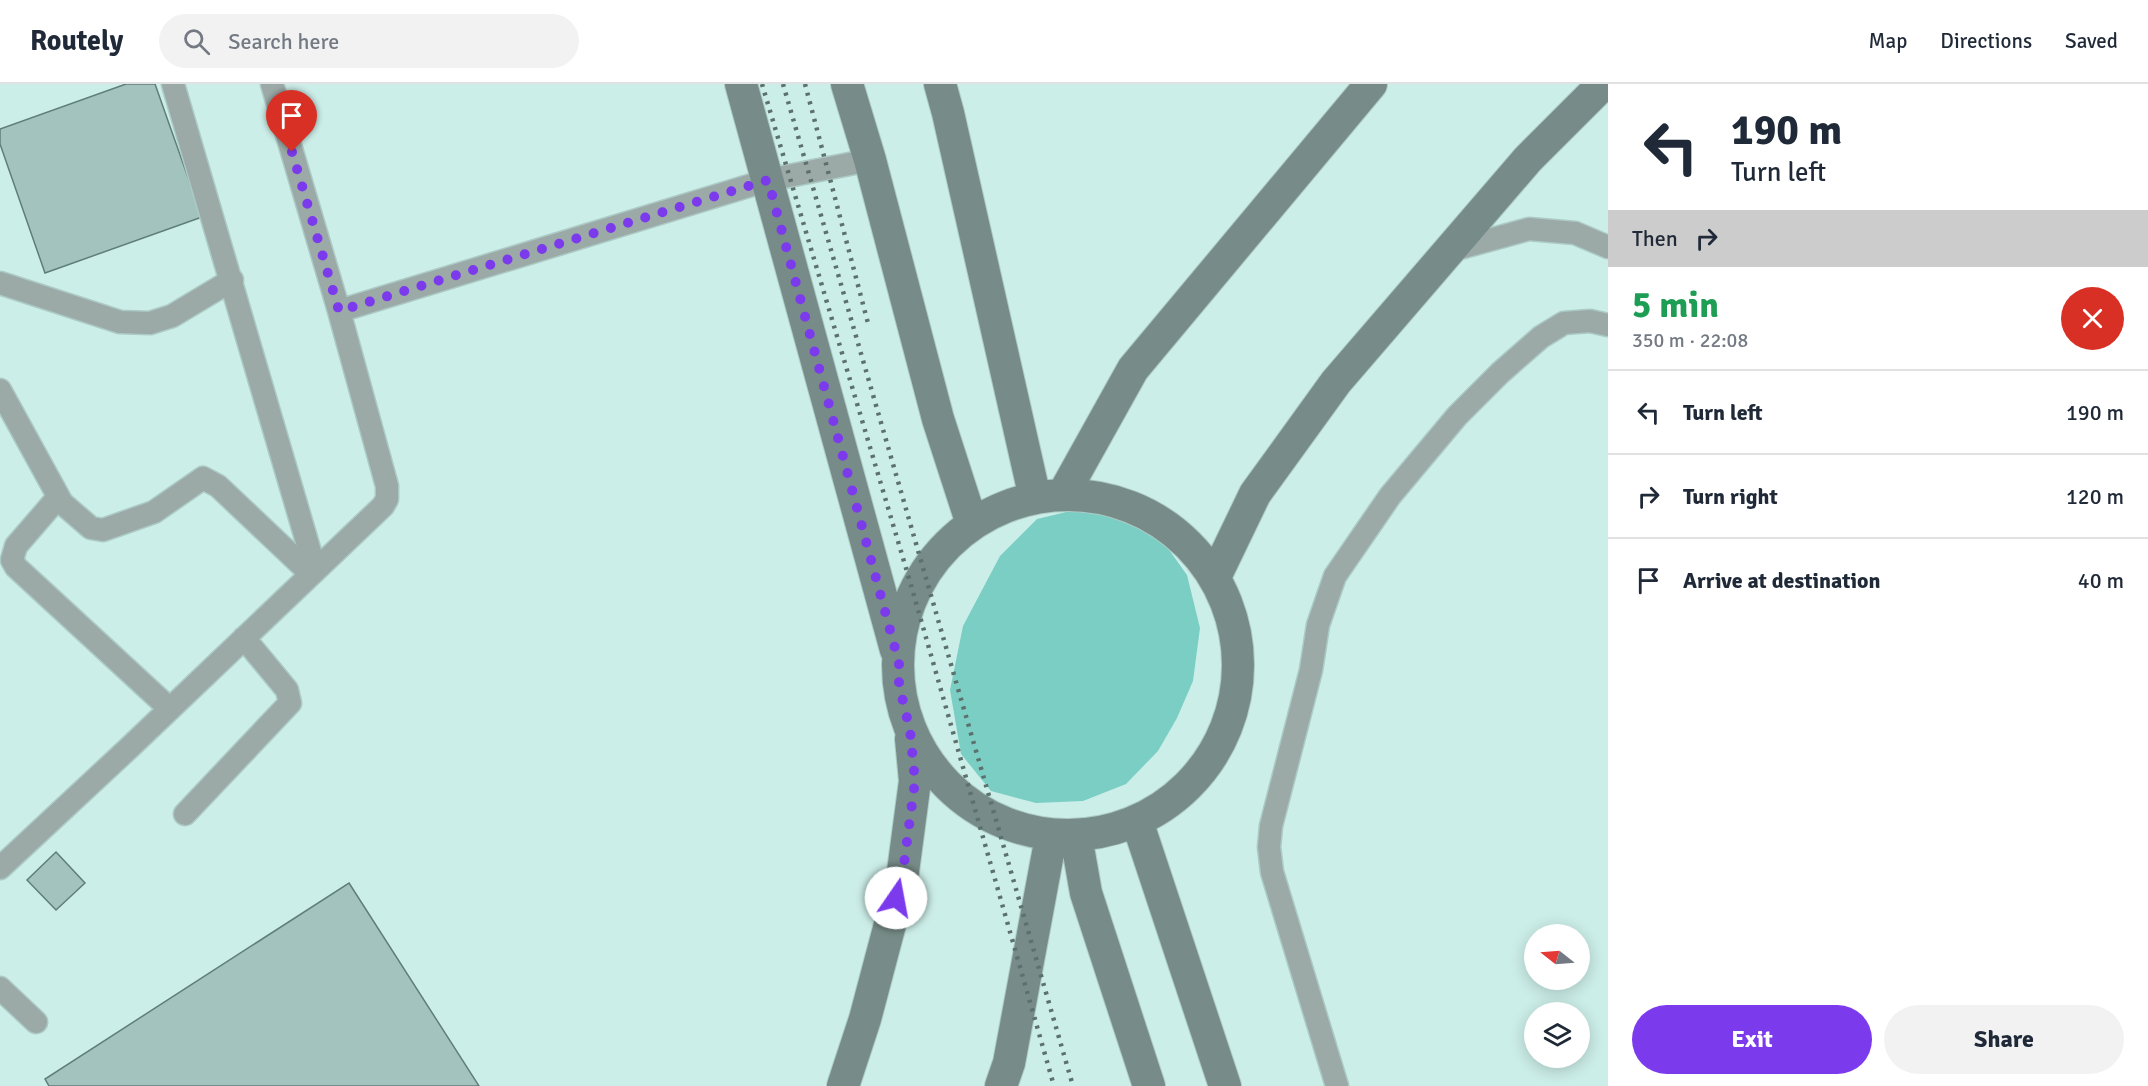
<!DOCTYPE html>
<meta charset="utf-8">
<style>
body{margin:0;font-family:Signika,sans-serif;background:#f2f2f3;color:#1f2937;height:100vh;display:flex;flex-direction:column;font-size:22px;white-space:nowrap}
*{box-sizing:border-box;margin:0}
p{font-size:20px;color:#747a83}
.icon{flex:none;width:33px;height:33px;fill:none;stroke:currentColor;stroke-width:2;stroke-linecap:round;stroke-linejoin:round}
.map{position:relative;flex:1;overflow:hidden}
.side{display:flex;flex-direction:column;background:#fff;width:540px}
.side>*{flex:none}
.guide{background:#fff;color:#1f2937;overflow:hidden}
.needle{width:39px;rotate:287deg}
.fabs{position:absolute;left:1524px;top:840px;display:grid;gap:12px}
.fabs a{display:grid;place-items:center;width:66px;height:66px;border-radius:50%;background:#fff;box-shadow:0 3px 15px #0003;font-size:30px}
.pin{position:absolute;display:grid;place-items:center;width:51px;height:51px;color:#fff;margin:-62px -26px;border-radius:50% 50% 50% 0;rotate:-45deg;box-shadow:0 0 6px #0007}
.pin .icon{rotate:45deg}
.me{position:absolute;width:66px;margin:-33px;rotate:12deg;stroke-linejoin:round;filter:drop-shadow(0 0 4px #0008)}
.turn{display:flex;align-items:center;gap:21px;height:126px;padding:0 24px;font-size:27px}
.turn .icon{width:78px;height:78px;stroke-width:2.5}
.turn b{display:block;font-size:42px;line-height:51px}
.then{display:flex;align-items:center;height:57px;padding:0 24px;background:#0003;gap:12px;font-size:22px}
.round{display:grid;place-items:center;flex:none;width:63px;height:63px;border-radius:32px;background:#f2f2f3}
.overview{display:flex;align-items:center;justify-content:space-between;height:102px;padding:0 24px}
h1{font-size:36px;font-weight:700;line-height:45px;color:#1e9e55}
.cta{display:flex;gap:12px;margin-top:auto;padding:12px 24px}
.cta a{flex:1;height:69px;border-radius:36px;background:#7c3aed;color:#fff;font-size:24px;font-weight:700;line-height:69px;text-align:center}
.cta a+a{background:#f2f2f3;color:#1f2937}
ul{padding:0;list-style:none}
li{display:flex;align-items:center;gap:18px;height:84px;padding:0 24px;border-top:2px solid #e0e1e3}
li div{flex:1}
li b{display:block;font-size:22px}
li em{font-style:normal}
header{display:flex;align-items:center;gap:36px;box-sizing:border-box;height:84px;padding:0 30px;background:#fff;border-bottom:2px solid #e0e1e3}
header strong{font-size:28px}
nav{display:flex;gap:33px;margin-inline-start:auto;font-size:21px}
.search{width:420px;height:54px;background:#f2f2f3;display:flex;align-items:center;gap:15px;box-sizing:border-box;padding:0 21px;border-radius:33px;color:#747a83;font-size:22px}
main{display:flex;flex:1;min-height:0}
.map>svg:first-child{display:block}
</style>
<header>
<strong>Routely</strong>
<div class="search"><svg class="icon" aria-label="search" viewBox="0 0 24 24"><circle cx="10" cy="10" r="6"/><path d="M15 15l6 6"/></svg>Search here</div>
<nav><a>Map</a><a>Directions</a><a>Saved</a></nav>
</header>
<main>
<div class="map">
<svg width="1608" height="1002" viewBox="0 0 1608 1002">
<rect width="100%" height="100%" fill="#cceee8"/>
<path fill="#7bcec3" d="M1083 424 1128 437 1162 456 1187 491 1200 544 1193 597 1177 634 1158 667 1126 700 1083 717 1036 719 991 707 961 670 950 606 963 542 1000 472 1037 435Z"/>
<path fill="#a3c4be" stroke="#5f7e79" stroke-width="1.5" d="M126 0H155L202 133 45 189 0 60V45Z
M56 768 85 799 56 826 27 796Z
M349 799 479 1002H49L45 995Z"/>
<g fill="none" stroke-linecap="round" stroke-linejoin="round">
<defs>
<path id="street" d="M173 0 315 485
M1449 167 1529 145 1575 149 1608 163
M0 199 120 238 150 239 172 232 232 196
M339 227 768 96 870 76
M0 306 62 419
M170 625 16 483 12 476 16 462 54 418 62 419 91 444 103 446 154 428 203 394 218 402 311 490
M185 730 290 619 287 606 244 554
M0 784 130 663 383 422 387 415V402L339 227 272 0
M0 904 36 938
M1337 1002 1272 788 1269 763 1271 742 1311 586 1318 541 1335 492 1390 412 1457 332 1500 289 1541 253 1564 239 1590 237 1608 241"/>
<path id="secondary" d="M741 0 896 566
M847 0 870 76 938 335 972 440
M940 0 948 29 1035 414
M1065 407 1133 285 1371 0
M898 581a170 170 0 1 1 340 0a170 170 0 1 1-340 0Z
M1215 493 1255 410 1336 298 1528 75 1603 0
M1137 737 1225 1002
M1076 752 1086 809 1149 1002
M843 1002 865 935 902 795 915 697 911 655
M1001 1002 1009 979 1051 753"/>
</defs>
<use href="#street" stroke="#accac5" stroke-width="25"/>
<use href="#secondary" stroke="#accac5" stroke-width="34"/>
<use href="#street" stroke="#9ba9a7" stroke-width="22"/>
<use href="#secondary" stroke="#778c88" stroke-width="32"/>
<path stroke="#5c716d" stroke-width="4.5" stroke-dasharray="3 6" stroke-linecap="butt" d="M762 0 911 501 1054 1002
M783 0 1073 1002
M805 0 869 243"/>
</g>
<g fill="none" stroke-linecap="round" stroke-linejoin="round">
<path stroke="#7c3aed" stroke-width="10" stroke-dasharray="0 18" d="M292 68 339 227 768 96 899 579V601L910 646 915 697 902 795 896 814"/>
</g>
</svg>
<div class="fabs">
<a><svg class="needle" viewBox="-14 -14 28 28"><path d="M0-13l5 13h-10z" fill="#e53935"/><path d="M0 13l5-13h-10z" fill="#747a83"/></svg></a>
<a><svg class="icon" aria-label="layers" viewBox="0 0 24 24"><path d="M12 4l9 5-9 5-9-5zM3 14l9 5 9-5"/></svg></a>
</div>
<div class="pin" style="left:292px;top:68px;background:#d93025"><svg class="icon" aria-label="arrive" viewBox="0 0 24 24"><path d="M6 21V4h12l-3 4 3 4H6"/></svg></div>
<svg class="me" style="left:896px;top:814px" viewBox="-20 -20 40 40"><circle r="19" fill="#fff"/><path d="M0-13L10 11 0 6-10 11z" fill="#7c3aed"/></svg>
</div>
<section class="side">
<div class="guide">
<div class="turn"><svg class="icon" aria-label="left" viewBox="0 0 24 24"><path d="M17 20v-9H6M10 6l-5 5 5 5"/></svg><div><b>190 m</b>Turn left</div></div>
<div class="then">Then<svg class="icon" aria-label="right" viewBox="0 0 24 24"><path d="M7 20v-9h11M14 6l5 5-5 5"/></svg></div>
</div>
<div class="overview"><div><h1>5 min</h1><p>350 m · 22:08</p></div><a class="round" style="background:#d93025;color:#fff"><svg class="icon" aria-label="close" viewBox="0 0 24 24"><path d="M6 6l12 12M18 6L6 18"/></svg></a></div>
<ul>
<li><svg class="icon" aria-label="left" viewBox="0 0 24 24"><path d="M17 20v-9H6M10 6l-5 5 5 5"/></svg><div><b>Turn left</b></div><em>190 m</em></li>
<li><svg class="icon" aria-label="right" viewBox="0 0 24 24"><path d="M7 20v-9h11M14 6l5 5-5 5"/></svg><div><b>Turn right</b></div><em>120 m</em></li>
<li><svg class="icon" aria-label="arrive" viewBox="0 0 24 24"><path d="M6 21V4h12l-3 4 3 4H6"/></svg><div><b>Arrive at destination</b></div><em>40 m</em></li>
</ul>
<div class="cta"><a>Exit</a><a>Share</a></div>
</section>
</main>
